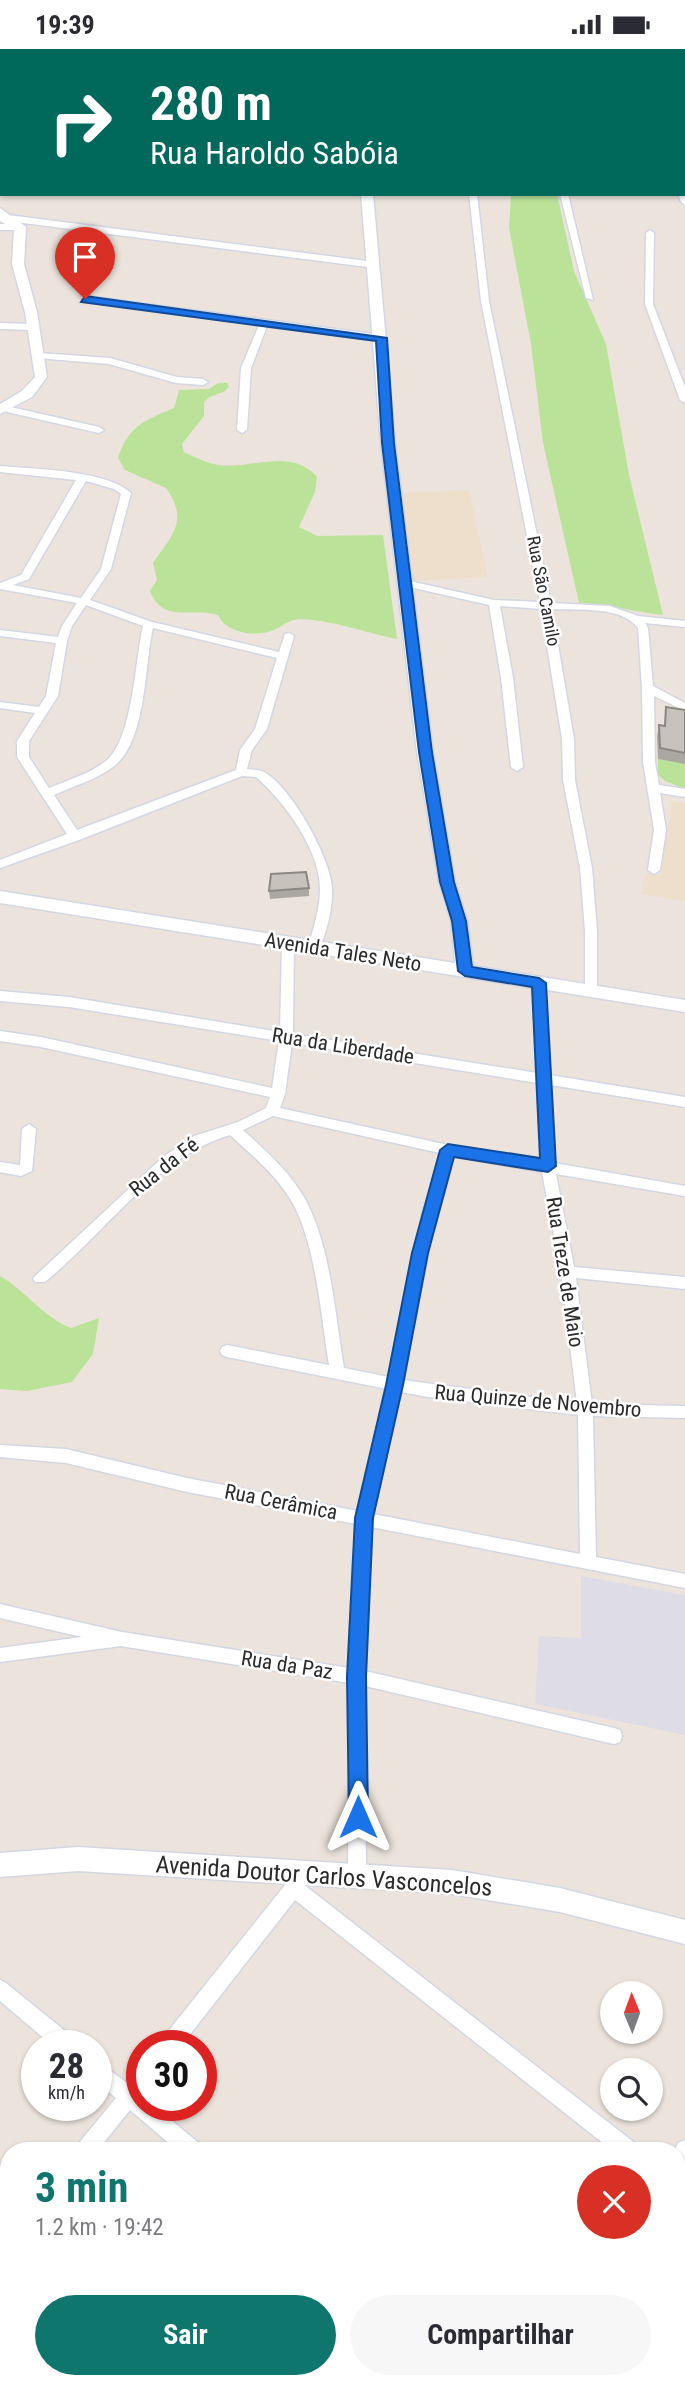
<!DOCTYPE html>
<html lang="pt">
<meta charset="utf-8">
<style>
body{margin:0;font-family:"Roboto Condensed",sans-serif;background:#f7f7f7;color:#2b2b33;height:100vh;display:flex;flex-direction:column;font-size:26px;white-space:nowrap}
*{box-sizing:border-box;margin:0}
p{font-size:23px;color:#7c7c81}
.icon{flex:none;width:38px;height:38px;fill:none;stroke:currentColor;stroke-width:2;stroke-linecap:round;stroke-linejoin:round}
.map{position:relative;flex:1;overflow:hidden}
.side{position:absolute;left:0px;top:2093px;width:686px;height:247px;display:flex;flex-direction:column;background:#fff;border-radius:28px 28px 0 0;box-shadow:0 2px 5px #0004}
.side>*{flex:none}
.banner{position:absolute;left:0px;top:0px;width:686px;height:147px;box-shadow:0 2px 5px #0004;background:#00695c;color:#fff;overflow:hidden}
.needle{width:46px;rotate:359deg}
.fabs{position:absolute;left:600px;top:1932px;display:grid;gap:14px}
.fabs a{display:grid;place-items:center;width:63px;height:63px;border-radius:50%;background:#fff;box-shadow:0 2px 5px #0004;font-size:35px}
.speed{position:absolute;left:21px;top:1981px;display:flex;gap:14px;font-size:35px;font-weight:700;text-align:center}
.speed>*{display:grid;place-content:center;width:91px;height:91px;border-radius:50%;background:#fff;box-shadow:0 2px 5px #0004;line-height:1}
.speed small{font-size:18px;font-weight:400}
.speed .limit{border:10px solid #d22;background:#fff;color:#111}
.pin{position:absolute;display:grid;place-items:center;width:60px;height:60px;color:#fff;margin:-72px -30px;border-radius:50% 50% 50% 0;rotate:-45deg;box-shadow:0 0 7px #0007}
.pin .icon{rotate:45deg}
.me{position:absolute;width:77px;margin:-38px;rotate:0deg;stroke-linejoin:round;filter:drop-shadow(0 0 5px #0008)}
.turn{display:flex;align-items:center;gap:24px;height:147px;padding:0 35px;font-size:32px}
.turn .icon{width:91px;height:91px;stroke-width:2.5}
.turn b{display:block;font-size:49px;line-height:60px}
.round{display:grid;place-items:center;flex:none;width:74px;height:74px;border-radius:37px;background:#f7f7f7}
.headline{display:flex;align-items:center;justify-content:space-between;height:119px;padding:0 35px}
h1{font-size:42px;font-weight:700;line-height:52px;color:#0f766e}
.button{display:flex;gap:14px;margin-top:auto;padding:14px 35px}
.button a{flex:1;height:80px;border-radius:42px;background:#0f766e;color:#fff;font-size:28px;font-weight:700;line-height:80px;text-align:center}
.button a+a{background:#f7f7f7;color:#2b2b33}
.status{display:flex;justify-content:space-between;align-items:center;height:49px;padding:0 35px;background:#fff;direction:ltr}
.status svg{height:19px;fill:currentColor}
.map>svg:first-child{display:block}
</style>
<div class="status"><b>19:39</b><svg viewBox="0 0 49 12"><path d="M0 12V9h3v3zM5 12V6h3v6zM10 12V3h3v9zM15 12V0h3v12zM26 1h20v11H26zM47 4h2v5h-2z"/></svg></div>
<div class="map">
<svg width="685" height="2339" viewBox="0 0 685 2339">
<rect width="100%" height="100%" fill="#ece4dc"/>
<path fill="#dedde5" d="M581 1527 685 1546V1686L535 1655 539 1587 581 1589Z"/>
<path fill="#eedfcc" d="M469 441 488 528 410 532 399 444Z
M672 752 685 754V852L641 845 646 824 660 826Z"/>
<path fill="#bae399" d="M557 145 574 222 606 295 629 426 663 566C634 563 608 555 579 554L543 394 531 295 509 179 511 146Z
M218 334H227L229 338C222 347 211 344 204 353V367L182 395 184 403C195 408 208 415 219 416 253 420 292 398 317 428L315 443 299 478 317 487 383 486 397 590C366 584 332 571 301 570 291 570 284 576 276 580 258 589 227 585 218 566 190 558 163 575 150 542L157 531 153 514C173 485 189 472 166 439L125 421 118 409C128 377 145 371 174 359L179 341 209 340Z
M658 710 685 715V740L665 732 658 726Z
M0 1227C29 1244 40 1266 71 1279L99 1269 93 1305 72 1333 27 1342 0 1340Z"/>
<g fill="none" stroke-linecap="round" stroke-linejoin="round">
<path stroke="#70daee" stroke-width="3.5" d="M617 0 619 2"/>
<defs>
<path id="street" d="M167 0H175V2H167Z
M334 0H342V2H334Z
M450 0H458V2H450Z
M492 0H500L501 2H493Z
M0 125H2V129H0Z
M685 143V156L681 153 678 145Z
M469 145H477L489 252 551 554 610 557 638 567 685 572V578L645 574 648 579 653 637 685 654V662L654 647 655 713 659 736 685 740V748L660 744 666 781 660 821 654 825 648 821 654 781 643 713 642 639 638 579C620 556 578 562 552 560L574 690 575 731 592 819 597 882V942L591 947 585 942V882L580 819 563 731 562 690 541 560 500 557 513 629 523 718 517 722 511 718 501 629 489 556 405 537 400 534 405 531 494 551 540 553 481 252Z
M560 145H568L593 251 586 249Z
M0 165 375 213 379 216 375 219 0 171Z
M0 175H20L24 178 20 181H0Z
M650 181 654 184 653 255 685 338V354L680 351 645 255 646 184Z
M85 247 381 286 386 289 381 292 267 277 251 319 247 381 242 384 237 381 241 319 259 276 82 252V248Z
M0 274 33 275 38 278 33 281 0 280Z
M40 304 110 309 177 328 203 330 208 333 203 336 176 334 109 315 37 309V305Z
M6 357 99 378 104 381 99 384 3 362V358Z
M0 417C33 420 107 421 131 444L111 520 90 551 152 573 279 603 285 585 289 584 294 587 267 680 252 701 247 720C252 721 259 720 264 723 291 738 330 808 332 838 333 858 327 884 318 902L314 903 308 899C313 880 320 860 320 840 320 801 284 752 256 728L242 727 79 791 0 819V811L67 785 17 708V692L35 664 0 659V653L39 658 46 647 56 594 0 587V581L58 588 62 577 77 554 0 540V534L21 526 76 431 0 423ZM86 432 114 440 121 445 101 520 81 549 13 536 29 530ZM86 556 143 577C135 611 133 688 107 711 92 724 68 731 49 739L29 708V692L58 647 67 592 72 577ZM153 579 277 609 255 680 240 701 236 721 77 781 54 746C73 737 96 731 113 718 147 693 144 618 153 579Z
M288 890 294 894 293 985 537 1024 533 934 539 930 545 934 550 1026 685 1048V1058L551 1036 555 1114 685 1137V1147L556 1125 574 1218 685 1228V1240L576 1229 592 1355 685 1357V1369L593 1367 596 1508 685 1525V1539L371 1478 365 1622 614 1679 620 1681 622 1687 620 1693 614 1695 365 1637 366 1825 363 1831 357 1834 351 1831 348 1825 349 1634 121 1597 0 1613V1599L82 1588 0 1569V1555L122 1583 349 1619 356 1475 187 1443 66 1414 0 1408V1396L66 1400 187 1429 358 1462 387 1340 227 1308 222 1306 220 1302 222 1298 227 1296 329 1316C321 1268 316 1195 292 1153 277 1127 252 1106 230 1086 156 1108 104 1185 45 1233H35L33 1229 163 1108 194 1087 238 1073 266 1059 270 1048 41 998 0 992V982L41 988 272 1039 279 992 69 958 0 952V942L69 948 280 983 282 894ZM292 994 537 1034 541 1112 448 1096 280 1059 285 1045ZM273 1067 440 1104 422 1166 389 1328 344 1319C335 1266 331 1198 305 1150 290 1123 266 1102 243 1081ZM453 1107 542 1123 561 1223 577 1354 403 1331 436 1166ZM401 1343 428 1348 578 1366 580 1505 373 1465Z
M29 1075 36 1080 32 1122 21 1127 0 1123V1113L20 1116 22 1080Z
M294 1823 300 1826 303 1835 636 2095 638 2102H613L295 1851 181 1997H160L162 1990 285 1836 288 1826Z
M0 1931 6 1934 75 1990 77 1997H53L0 1952Z
M96 2011 127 2034 135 2024 142 2022V2056H153L200 2095 202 2102H178L130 2061 97 2102H76L78 2095 116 2049 96 2032Z
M685 2091V2119L677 2123V2102H674L678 2094Z
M677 2130 685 2134V2156L677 2152Z
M9 2185V2211L0 2216V2191Z
M457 2331H483L487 2339H461Z
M531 2331H553L550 2339H528Z"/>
<path id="secondary" d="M361 145H373L395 394 433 703 455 833 467 871 473 917 685 951V963L0 854V842L455 914 451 871 439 833 417 703 381 394Z
M0 159 26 178 24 215 37 263 47 328 32 348 0 365V355L22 342 35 328 25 263 12 215 14 180 0 172Z
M78 1798 452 1821 560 1839 685 1871V1895L560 1863 452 1845 78 1822 0 1828V1804Z"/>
<path id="primary" d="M47 0H60L61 2H48Z
M684 127H685V135H684Z"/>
</defs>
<use href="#street" stroke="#d2d7e3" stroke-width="3"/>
<use href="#secondary" stroke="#d2d7e3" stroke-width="3"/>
<use href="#primary" stroke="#c3c3c3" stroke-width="2"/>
<use href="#street" fill="#fff" fill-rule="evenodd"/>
<use href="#secondary" fill="#fff" fill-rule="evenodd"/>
<use href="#primary" fill="#f0be5e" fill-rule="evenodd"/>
</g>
<path fill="#aba7a1" d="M666 658 685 661V715L658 710 657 687 659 676 664 677Z
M309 839V847L270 850 269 842Z"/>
<path fill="#c7c2bb" stroke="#8b8883" stroke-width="2" d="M666 658 685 661V704L660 699 659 676 665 677Z
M306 823 309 839 269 842 271 825Z"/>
<path fill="#1a73e8" stroke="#114b97" stroke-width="2" d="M85 247 387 289 394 394 432 703 454 833 466 872 472 918 539 929 546 934 556 1117 548 1123 454 1108 428 1204 403 1336 373 1469 366 1628 368 1768 365 1775 358 1778 351 1775 349 1768 347 1628 355 1469 386 1336 412 1204 440 1101 448 1095 540 1109 532 938 465 927 458 922 452 872 440 833 419 703 382 394 376 292 81 253Z"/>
<g text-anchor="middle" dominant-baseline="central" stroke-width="5" stroke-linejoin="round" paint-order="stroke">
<g font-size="18" fill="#2a2a2a" stroke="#fff">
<text transform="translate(544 542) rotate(79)">Rua São Camilo</text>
</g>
<g font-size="21" fill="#2a2a2a" stroke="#fff">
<text transform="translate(343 903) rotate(9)">Avenida Tales Neto</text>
<text transform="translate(343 997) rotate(9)">Rua da Liberdade</text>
<text transform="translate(164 1118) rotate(-38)">Rua da Fé</text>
<text transform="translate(565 1223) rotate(81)">Rua Treze de Maio</text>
<text transform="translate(538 1352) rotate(5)">Rua Quinze de Novembro</text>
<text transform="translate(281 1453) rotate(11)">Rua Cerâmica</text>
<text transform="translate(287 1616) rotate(9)">Rua da Paz</text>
</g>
<g font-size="24" fill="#2a2a2a" stroke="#fff">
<text transform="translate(324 1827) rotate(4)">Avenida Doutor Carlos Vasconcelos</text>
</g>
</g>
</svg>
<div class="fabs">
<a><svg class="needle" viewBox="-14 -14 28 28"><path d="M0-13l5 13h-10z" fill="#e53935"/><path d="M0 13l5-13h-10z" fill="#7c7c81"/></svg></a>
<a><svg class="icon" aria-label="search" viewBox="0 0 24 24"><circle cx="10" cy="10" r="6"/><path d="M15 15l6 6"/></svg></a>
</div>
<div class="speed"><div>28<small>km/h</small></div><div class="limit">30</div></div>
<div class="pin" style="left:85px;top:250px;background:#d93025"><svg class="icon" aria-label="arrive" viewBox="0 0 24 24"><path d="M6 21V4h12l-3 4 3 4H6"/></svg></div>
<svg class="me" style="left:358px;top:1768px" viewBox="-20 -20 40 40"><path d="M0-17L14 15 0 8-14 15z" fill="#1a73e8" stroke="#fff" stroke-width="4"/></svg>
<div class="banner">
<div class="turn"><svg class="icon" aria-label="right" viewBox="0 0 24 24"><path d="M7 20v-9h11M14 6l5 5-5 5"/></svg><div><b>280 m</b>Rua Haroldo Sabóia</div></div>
</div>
<section class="side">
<div class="headline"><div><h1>3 min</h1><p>1.2 km · 19:42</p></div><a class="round" style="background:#d93025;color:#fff"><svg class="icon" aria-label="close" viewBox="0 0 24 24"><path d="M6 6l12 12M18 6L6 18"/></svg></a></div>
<div class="button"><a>Sair</a><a>Compartilhar</a></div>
</section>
</div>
